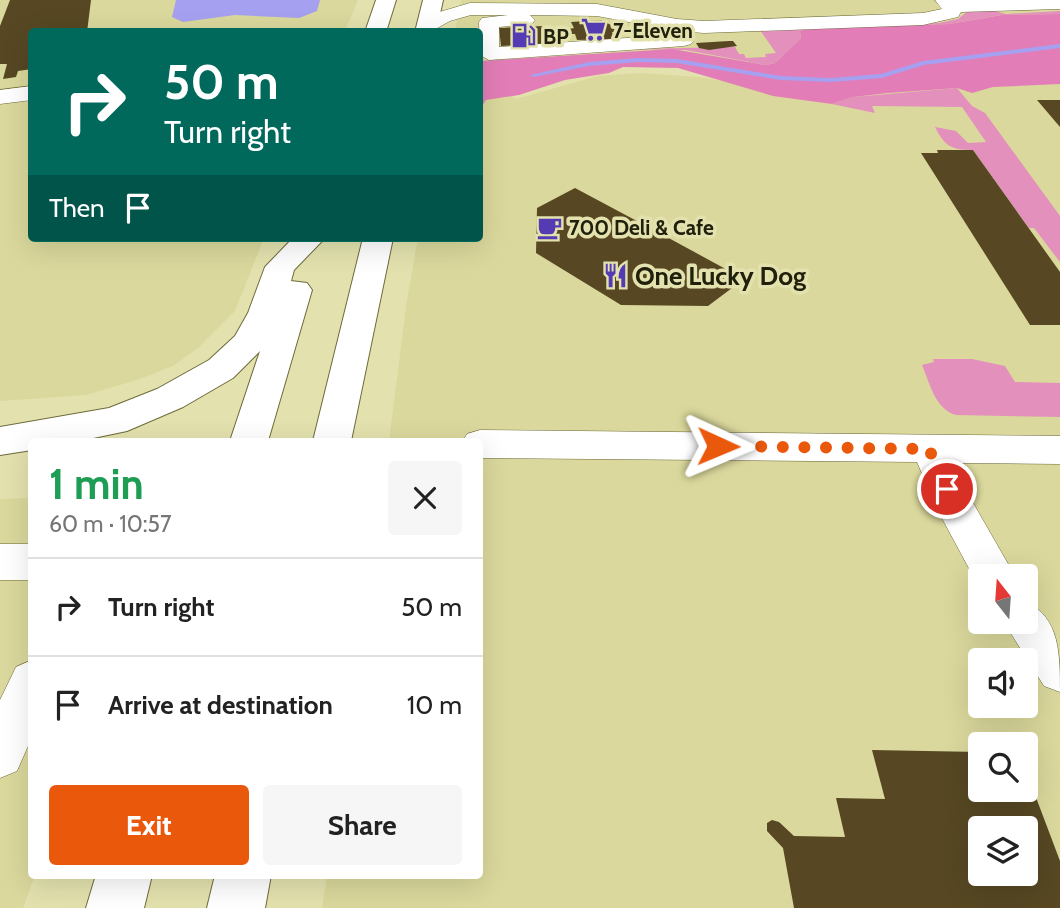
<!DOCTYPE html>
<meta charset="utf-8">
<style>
body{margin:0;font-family:Cabin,sans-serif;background:#f6f6f6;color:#222;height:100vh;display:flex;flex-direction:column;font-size:26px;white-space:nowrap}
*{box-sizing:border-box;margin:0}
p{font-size:23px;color:#767676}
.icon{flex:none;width:38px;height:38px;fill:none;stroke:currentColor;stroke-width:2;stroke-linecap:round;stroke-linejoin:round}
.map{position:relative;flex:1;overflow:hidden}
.details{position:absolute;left:28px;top:438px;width:455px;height:441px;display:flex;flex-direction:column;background:#fff;border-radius:7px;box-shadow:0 7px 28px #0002}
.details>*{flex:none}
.guide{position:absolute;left:28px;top:28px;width:455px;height:214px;border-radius:7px;box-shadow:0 7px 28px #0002;background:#00695c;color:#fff;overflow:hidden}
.needle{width:46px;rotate:343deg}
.tools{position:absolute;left:968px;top:564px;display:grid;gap:14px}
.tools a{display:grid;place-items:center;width:70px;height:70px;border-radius:7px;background:#fff;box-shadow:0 7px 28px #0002;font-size:35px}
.pin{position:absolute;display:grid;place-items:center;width:60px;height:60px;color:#fff;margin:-30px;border:4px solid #fff;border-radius:50%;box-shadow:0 2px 7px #0007}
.me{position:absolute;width:77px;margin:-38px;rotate:91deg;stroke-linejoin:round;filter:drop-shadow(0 0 5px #0008)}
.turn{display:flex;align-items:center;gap:24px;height:147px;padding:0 21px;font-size:32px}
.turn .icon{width:91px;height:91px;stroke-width:2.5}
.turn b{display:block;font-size:49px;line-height:60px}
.then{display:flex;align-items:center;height:66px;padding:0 21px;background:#0003;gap:14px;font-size:26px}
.round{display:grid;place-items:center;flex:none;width:74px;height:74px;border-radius:7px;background:#f6f6f6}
.headline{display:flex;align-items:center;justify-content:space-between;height:119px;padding:0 21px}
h1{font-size:42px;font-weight:700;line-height:52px;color:#1e9e55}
.cta{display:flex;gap:14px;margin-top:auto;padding:14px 21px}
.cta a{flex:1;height:80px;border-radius:7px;background:#ea580c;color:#fff;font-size:28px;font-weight:700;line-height:80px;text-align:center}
.cta a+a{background:#f6f6f6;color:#222}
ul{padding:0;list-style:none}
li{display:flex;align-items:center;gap:21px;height:98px;padding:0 21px;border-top:2px solid #e0e0e0}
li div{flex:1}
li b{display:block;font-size:26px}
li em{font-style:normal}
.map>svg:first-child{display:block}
</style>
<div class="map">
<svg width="1060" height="908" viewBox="0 0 1060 908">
<rect width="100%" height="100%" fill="#e3e2ae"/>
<path fill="#dad89c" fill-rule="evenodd" d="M0 0H358L345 31 32 32V238H264L235 311 198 348 173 366 140 379 86 395 0 401Z
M461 0H1060V26L895 62 480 69V32H455Z
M1060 61V908H322L327 875H480V441H389L407 300 418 238H480V74L516 99 598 76 640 73 699 77 748 85ZM980 576H1026V621H980ZM980 660H1026V705H980ZM980 744H1026V789H980ZM980 828H1026V873H980Z
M31 498 32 875H35L23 908H0V499Z"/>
<path fill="#e390bd" d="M987 9 1006 14 1060 11V14L1001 15 949 24 804 29 800 31 801 38 775 63 766 65 686 50 633 49 735 47 739 54H744L746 58 766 57 765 54 776 53 760 30 939 23 958 19 968 11Z
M957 88 972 106 985 113 1060 216V262L1034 228H1029L973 150C952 150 945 147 935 127L956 131 968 143 986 142 962 107 872 106 875 113 832 104 853 97Z
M933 359H972L1005 366 1015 382 1060 383V417L956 415C935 409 930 384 922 365L934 362Z"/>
<path fill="#e37db7" d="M1060 14V84L993 87 972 93 957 88 888 93 853 97 832 104 773 96 678 68 623 67 609 73 565 80 519 95 486 100 480 109V61L672 49 766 65 775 63 801 38 800 31 804 29 949 24 1002 15Z"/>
<path fill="#a5a0f0" d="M176 0H320L317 11 299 18 235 15 183 22 172 17Z"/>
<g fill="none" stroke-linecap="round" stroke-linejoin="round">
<path fill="#a5a0f0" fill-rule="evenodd" d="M1060 44V48L924 65 882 78 831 82 781 80 677 63 638 62 589 66 533 77 530 75 589 62 638 58 677 59 781 76 831 78 881 74 923 61Z"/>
</g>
<path fill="#574823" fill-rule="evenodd" d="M10 0H91L87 32H32V69L18 71 16 77 3 79 7 64H0V26Z
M601 20 615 27 618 32H612L615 39 577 40 575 34H571L569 29 574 28 571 22Z
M544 26 548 44 501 46 499 28Z
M729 41H733L737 46 709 50 699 48 696 43Z
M1037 100H1060V127Z
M937 150H973L1060 272V325H1030L921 153H938Z
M575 188 665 236 744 279 708 306 621 305 536 253 537 208Z
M872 750 980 752V789H1026V771L1060 861V908H794L783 848 767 831V823L772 820 779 822 794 836 845 837 836 798 885 799ZM980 828H1026V873H980Z"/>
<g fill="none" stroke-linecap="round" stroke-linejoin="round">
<defs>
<path id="minor" d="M935 0H1060V9L961 12 958 17 923 25 704 33 677 31 597 16 530 15 535 20 532 24 499 27V47L684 34 691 36 694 40 691 44 684 46 489 60 480 55 479 22 482 18 508 15H471L450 21 434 30H420L417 26 436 13 470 3 597 4 677 19 704 21 923 13 942 9Z
M32 86V100L0 104V90Z
M480 430 1060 436V464L954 463 972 501 1015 576H980V589L937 509 917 462 480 458V441H463L467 434Z
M0 544H32V580H0Z
M1026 602C1060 617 1060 655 1060 692L1044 686 1003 621H1026Z
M32 660V737L17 771 0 778V700L16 667Z"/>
<path id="major" d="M376 0H396L386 32H365Z
M423 0H443L436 32H415Z
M293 238H325L294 270 291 281 307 283 312 290 268 441H230L260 351 233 378 183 407 127 431 79 441H32V450L0 455V427L109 408 157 389 209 360 235 336 248 313 265 267Z
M363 238H393L351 441H313Z
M96 875H152L144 908H86Z
M215 875H271L265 908H207Z"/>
</defs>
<use href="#minor" stroke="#6d6a3b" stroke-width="1"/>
<use href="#major" stroke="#6d6a3b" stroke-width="2"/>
<use href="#minor" fill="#fff" fill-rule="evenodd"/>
<use href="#major" fill="#fff" fill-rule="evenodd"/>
</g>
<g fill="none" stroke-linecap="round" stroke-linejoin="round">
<path stroke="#ea580c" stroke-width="12" stroke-dasharray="0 21.6" d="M718 446 929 449 947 489"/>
</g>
<defs>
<symbol id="supermarket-bare" viewBox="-9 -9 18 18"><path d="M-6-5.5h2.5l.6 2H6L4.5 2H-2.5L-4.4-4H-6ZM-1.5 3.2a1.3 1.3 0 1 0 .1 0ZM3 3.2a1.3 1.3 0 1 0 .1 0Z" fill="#543bb3" stroke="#e3e2ae" stroke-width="2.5" paint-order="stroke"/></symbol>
<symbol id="fuel-bare" viewBox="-9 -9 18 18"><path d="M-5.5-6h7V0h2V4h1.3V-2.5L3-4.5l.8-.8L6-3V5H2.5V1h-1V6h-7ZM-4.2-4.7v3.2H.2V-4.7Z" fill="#543bb3" stroke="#e3e2ae" stroke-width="2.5" paint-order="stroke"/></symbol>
<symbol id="cafe-bare" viewBox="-9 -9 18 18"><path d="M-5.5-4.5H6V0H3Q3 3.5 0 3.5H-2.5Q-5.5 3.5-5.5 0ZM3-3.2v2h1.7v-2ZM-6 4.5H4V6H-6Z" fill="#543bb3" stroke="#e3e2ae" stroke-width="2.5" paint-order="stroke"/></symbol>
<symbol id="restaurant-bare" viewBox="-9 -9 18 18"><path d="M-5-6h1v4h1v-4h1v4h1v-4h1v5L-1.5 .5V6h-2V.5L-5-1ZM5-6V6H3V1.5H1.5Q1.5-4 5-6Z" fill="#543bb3" stroke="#e3e2ae" stroke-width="2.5" paint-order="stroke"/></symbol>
</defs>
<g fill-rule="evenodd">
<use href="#supermarket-bare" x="576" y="12" width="35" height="35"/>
<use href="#fuel-bare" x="506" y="18" width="35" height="35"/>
<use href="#cafe-bare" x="532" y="210" width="35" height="35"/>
<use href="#restaurant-bare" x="598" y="258" width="35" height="35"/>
</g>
<g text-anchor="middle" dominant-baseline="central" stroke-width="7" stroke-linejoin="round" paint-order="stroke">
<g font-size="21" font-weight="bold" fill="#21200c" stroke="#e3e2ae" text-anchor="start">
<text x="613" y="30">7-Eleven</text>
<text x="543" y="36">BP</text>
<text x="569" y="227">700 Deli &amp; Cafe</text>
</g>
<g font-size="26" font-weight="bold" fill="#21200c" stroke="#e3e2ae" text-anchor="start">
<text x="635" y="276">One Lucky Dog</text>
</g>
</g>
</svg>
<div class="tools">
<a><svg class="needle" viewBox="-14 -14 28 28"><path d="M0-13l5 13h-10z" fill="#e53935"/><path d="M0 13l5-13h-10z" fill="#767676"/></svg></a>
<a><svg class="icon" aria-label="sound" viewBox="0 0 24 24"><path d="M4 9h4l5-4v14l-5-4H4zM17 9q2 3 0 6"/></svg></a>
<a><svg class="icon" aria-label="search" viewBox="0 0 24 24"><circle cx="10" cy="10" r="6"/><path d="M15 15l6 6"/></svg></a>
<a><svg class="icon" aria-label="layers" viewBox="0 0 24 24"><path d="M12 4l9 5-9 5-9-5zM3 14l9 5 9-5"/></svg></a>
</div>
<div class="pin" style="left:947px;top:489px;background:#d93025"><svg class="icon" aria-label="arrive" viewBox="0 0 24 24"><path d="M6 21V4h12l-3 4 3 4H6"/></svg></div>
<svg class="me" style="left:718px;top:446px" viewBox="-20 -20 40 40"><path d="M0-17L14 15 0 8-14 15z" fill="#ea580c" stroke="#fff" stroke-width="4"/></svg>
<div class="guide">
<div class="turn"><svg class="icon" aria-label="right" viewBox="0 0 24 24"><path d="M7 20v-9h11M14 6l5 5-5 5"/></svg><div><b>50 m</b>Turn right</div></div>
<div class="then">Then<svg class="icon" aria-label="arrive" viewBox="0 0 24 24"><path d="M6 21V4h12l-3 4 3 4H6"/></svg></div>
</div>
<section class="details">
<div class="headline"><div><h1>1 min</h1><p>60 m · 10:57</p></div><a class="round"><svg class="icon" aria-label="close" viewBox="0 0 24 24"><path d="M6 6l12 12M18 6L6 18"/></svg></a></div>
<ul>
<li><svg class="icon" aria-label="right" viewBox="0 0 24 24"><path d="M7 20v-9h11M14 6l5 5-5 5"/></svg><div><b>Turn right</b></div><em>50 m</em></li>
<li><svg class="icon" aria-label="arrive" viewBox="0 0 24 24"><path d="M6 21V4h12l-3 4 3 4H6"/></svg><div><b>Arrive at destination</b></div><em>10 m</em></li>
</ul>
<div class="cta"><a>Exit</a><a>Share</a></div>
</section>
</div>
